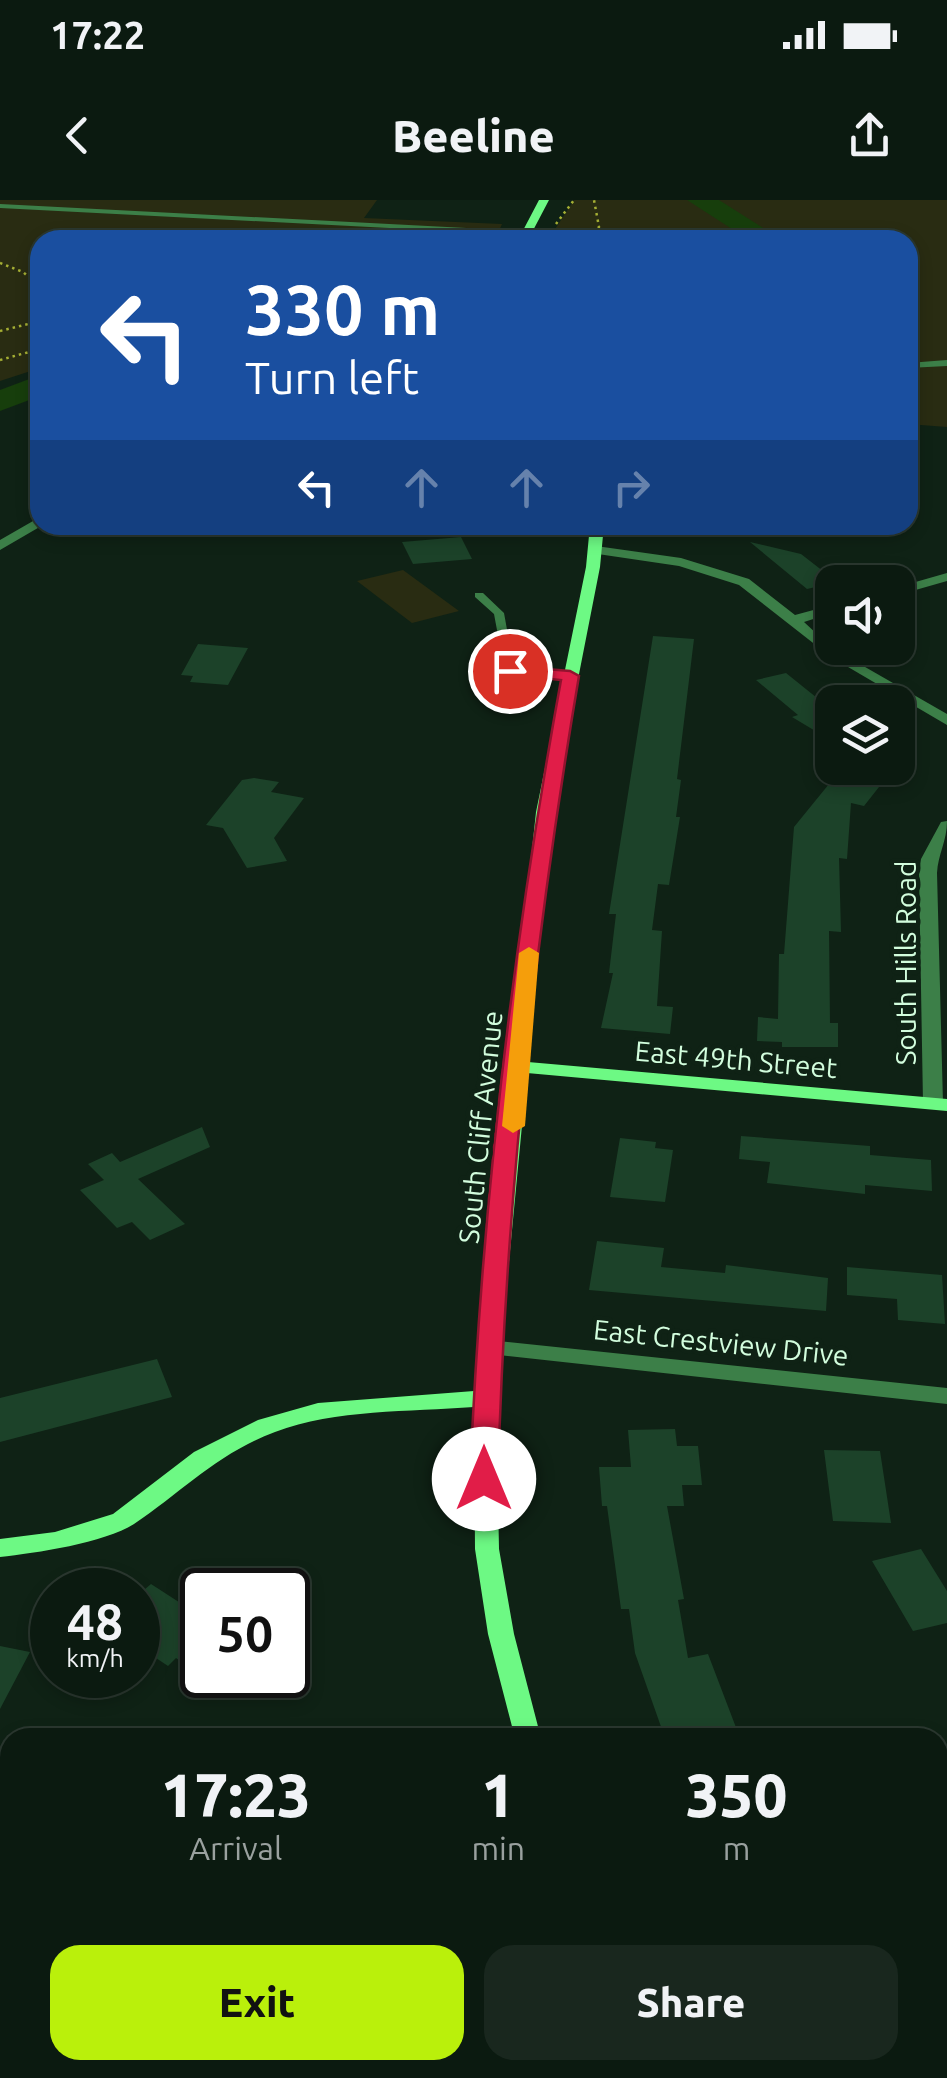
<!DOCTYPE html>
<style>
body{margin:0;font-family:Ubuntu,sans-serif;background:#19271e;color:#f1f3f6;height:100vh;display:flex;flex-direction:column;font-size:38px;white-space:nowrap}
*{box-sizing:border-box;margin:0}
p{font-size:32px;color:#9aa19f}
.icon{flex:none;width:55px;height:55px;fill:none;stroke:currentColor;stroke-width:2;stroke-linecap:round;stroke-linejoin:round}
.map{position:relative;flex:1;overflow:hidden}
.sheet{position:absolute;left:0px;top:1528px;width:948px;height:352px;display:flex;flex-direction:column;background:#0b1a10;border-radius:30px 30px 0 0;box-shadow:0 5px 15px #0003,0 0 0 2px #2b3830}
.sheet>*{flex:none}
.top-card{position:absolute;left:30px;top:30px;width:888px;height:305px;border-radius:30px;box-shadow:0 5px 15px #0003,0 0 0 2px #2b3830;background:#1a4fa0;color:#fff;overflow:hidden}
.fabs{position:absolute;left:815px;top:365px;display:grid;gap:20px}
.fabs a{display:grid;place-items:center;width:100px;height:100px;border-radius:20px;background:#0b1a10;box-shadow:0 5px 15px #0003,0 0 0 2px #2b3830;font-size:50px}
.speed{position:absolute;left:30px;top:1368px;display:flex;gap:20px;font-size:50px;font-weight:700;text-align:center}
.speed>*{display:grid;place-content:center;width:130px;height:130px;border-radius:50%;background:#0b1a10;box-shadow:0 5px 15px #0003,0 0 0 2px #2b3830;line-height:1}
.speed small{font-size:25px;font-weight:400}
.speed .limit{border:5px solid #111;border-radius:15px;background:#fff;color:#111}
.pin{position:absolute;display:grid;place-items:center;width:85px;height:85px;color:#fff;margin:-42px;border:5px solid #fff;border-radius:50%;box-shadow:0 2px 10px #0007}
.me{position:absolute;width:110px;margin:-55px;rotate:0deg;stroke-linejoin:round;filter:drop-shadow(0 0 8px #0008)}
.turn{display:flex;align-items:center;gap:35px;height:210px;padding:0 50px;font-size:45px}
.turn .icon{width:130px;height:130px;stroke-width:2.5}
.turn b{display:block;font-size:70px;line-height:85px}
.lanes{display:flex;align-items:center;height:95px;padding:0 50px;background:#0003;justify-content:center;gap:50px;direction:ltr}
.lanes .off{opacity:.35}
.eta{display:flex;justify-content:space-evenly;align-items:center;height:170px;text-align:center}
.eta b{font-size:60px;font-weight:800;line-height:70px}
.cta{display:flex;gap:20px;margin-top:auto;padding:20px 50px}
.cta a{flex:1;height:115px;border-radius:30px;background:#baf00b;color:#111;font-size:40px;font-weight:800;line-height:115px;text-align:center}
.cta a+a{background:#19271e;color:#f1f3f6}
.status{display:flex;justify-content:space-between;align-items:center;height:70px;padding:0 50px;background:#0b1a10;direction:ltr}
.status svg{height:28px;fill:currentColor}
header{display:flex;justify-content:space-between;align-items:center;height:130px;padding:0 50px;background:#0b1a10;font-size:45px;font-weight:800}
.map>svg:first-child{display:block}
</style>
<div class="status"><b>17:22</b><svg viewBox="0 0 49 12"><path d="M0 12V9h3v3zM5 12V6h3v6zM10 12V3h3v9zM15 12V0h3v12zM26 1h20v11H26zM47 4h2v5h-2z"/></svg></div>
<header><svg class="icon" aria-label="back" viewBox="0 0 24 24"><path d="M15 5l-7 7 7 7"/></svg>Beeline<svg class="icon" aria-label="share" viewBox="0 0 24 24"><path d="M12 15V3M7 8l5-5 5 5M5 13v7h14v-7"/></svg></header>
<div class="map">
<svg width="947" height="1878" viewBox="0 0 947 1878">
<rect width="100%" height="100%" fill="#0f2215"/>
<path fill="#292c12" d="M0 0H377L364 18 502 24 495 40H40V168L0 181Z
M574 0H947V227L908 224V40H548Z
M403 370 459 411 412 423 357 381Z"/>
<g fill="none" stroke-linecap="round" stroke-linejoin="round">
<path fill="#173e0c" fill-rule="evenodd" d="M687 0H719L782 40H749Z
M40 175V196L0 211V190Z"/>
</g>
<path fill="#1c4229" d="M461 337 472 359 413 364 402 342Z
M750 342 801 354 837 382 807 389Z
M653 436 694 439 677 579 681 580 676 617H680L669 685 658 684 652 730 662 731 657 806 673 807 670 834 601 828 613 773H609L616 714H609Z
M198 444 248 448 228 485 190 482 193 476 181 475Z
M786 473 832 510V541L792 517 798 515 756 480Z
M842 568H894L864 606 851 603 847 659 839 658 841 732 829 731 830 823H838V847H782V842L757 841 758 817 778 819 779 754H784L794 627Z
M254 578 279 582 271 592 304 598 274 638 287 661 247 668 223 628 206 625 242 580Z
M202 927 210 947 138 979 185 1024 150 1040 132 1022 117 1028 80 990 104 980 88 964 112 953 120 962Z
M741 936 870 946V955L931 960 932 991 865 985V994L767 983 770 962 739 959Z
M620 938 656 942 655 948 673 950 665 1002 610 997Z
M597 1041 664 1048 661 1067 725 1073 726 1065 828 1078 826 1111 589 1090Z
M847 1067 942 1075 945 1124 898 1120 897 1099 847 1095Z
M157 1159 172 1197 0 1242V1198Z
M675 1229 677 1246H698L702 1285H682L684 1306H667L684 1399 678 1400 688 1458 708 1454 740 1538H665L635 1453 629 1409H621L607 1306H602L599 1267H631L628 1230Z
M824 1250 880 1251 891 1323 833 1321Z
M921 1349 947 1391V1423L913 1431 872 1361Z
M151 1384 202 1417V1476L176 1458 168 1466 138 1446V1395Z
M0 1446 30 1452 0 1509Z"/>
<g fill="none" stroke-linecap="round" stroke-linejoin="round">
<path stroke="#a5af34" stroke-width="2.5" stroke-dasharray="2.5 4" stroke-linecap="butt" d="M556 24 574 0
M593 40 599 27 594 0
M0 63 23 72 40 87
M0 131 40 121
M0 160 40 149"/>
<path fill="#3c7f48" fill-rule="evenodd" d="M0 4 525 31 529 33 525 35 0 8Z
M947 160V166L908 168V163Z
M475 393H483L504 413 514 468 570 473 576 476 574 478 505 473 494 414 475 397Z"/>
<path fill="#3c7f48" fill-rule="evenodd" d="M40 317V325H43L0 350V340Z
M596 346 681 358 749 379 795 415 832 405V413L804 422 832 448 947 514V525L831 457 739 385 679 366 591 353V347Z
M947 373V381L898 395V387Z
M947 621C947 641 938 654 937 673L943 903 933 909 923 903 919 673 921 659 941 622Z
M489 1140 947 1188V1204L481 1153 478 1148 481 1143Z"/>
<path fill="#6df984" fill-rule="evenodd" d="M539 0H549L528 40H518Z
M590 325H604L600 367 552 612 528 862 947 899V911L527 873 496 1198 499 1349 514 1434 541 1538H515L488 1434 475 1349 474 1207C409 1212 336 1209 275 1232 218 1253 183 1291 134 1324 104 1343 36 1353 0 1357V1339L55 1332 113 1314 194 1252 258 1220 318 1203 474 1191 536 612 586 367Z
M666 1870H697L700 1878H669Z"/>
</g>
<path fill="#e11d48" stroke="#92132f" stroke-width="2.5" d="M510 466 570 471 579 476C534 741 505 1011 498 1279L484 1289 470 1279C481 1012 513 743 561 480L504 474V467Z"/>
<path fill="#f59e0b" d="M529 747 539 753 525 926 513 933 502 926 519 753Z"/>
<g text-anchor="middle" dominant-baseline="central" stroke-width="9" stroke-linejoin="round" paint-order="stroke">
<g font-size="28" fill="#d2fddd" stroke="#0f2215">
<text transform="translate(905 763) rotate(-90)">South Hills Road</text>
<text transform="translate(736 859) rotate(5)">East 49th Street</text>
<text transform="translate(480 927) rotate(-84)">South Cliff Avenue</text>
<text transform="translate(721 1142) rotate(6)">East Crestview Drive</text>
</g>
</g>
</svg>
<div class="fabs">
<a><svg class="icon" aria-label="sound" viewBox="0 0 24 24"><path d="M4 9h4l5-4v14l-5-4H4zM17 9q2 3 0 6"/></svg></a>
<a><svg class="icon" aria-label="layers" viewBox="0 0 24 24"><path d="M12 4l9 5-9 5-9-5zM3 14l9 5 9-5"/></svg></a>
</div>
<div class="speed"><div>48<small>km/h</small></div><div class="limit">50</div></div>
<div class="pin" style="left:510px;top:471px;background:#d93025"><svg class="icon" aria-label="arrive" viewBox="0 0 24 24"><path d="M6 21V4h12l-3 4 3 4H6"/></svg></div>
<svg class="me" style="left:484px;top:1279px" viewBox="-20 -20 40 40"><circle r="19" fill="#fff"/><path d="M0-13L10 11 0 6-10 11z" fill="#e11d48"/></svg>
<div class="top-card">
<div class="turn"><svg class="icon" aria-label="left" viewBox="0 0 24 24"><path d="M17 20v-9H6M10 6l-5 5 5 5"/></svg><div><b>330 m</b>Turn left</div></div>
<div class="lanes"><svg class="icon" aria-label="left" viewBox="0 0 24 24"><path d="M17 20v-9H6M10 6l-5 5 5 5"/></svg><svg class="icon off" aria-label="ahead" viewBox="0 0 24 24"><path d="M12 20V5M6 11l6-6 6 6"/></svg><svg class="icon off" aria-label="ahead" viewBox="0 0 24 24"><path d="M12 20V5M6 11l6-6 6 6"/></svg><svg class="icon off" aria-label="right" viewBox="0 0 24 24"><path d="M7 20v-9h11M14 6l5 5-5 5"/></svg></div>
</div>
<section class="sheet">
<div class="eta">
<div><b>17:23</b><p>Arrival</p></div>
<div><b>1</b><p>min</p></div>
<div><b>350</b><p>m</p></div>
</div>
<div class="cta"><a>Exit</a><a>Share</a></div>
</section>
</div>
